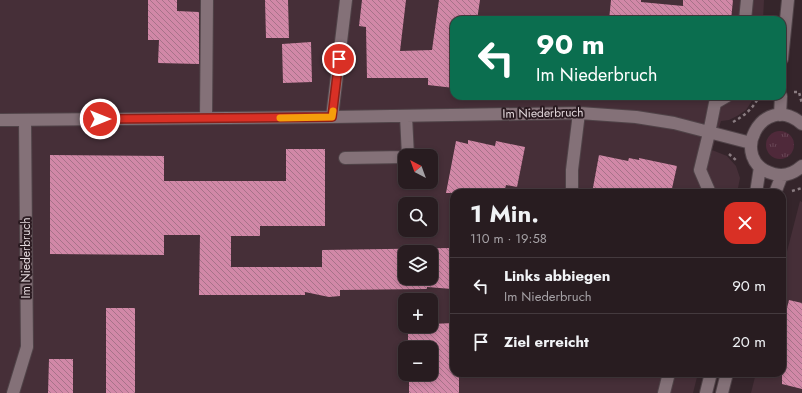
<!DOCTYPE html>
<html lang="de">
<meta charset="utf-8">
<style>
body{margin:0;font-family:Jost,sans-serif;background:#302529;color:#f1f3f6;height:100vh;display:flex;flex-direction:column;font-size:15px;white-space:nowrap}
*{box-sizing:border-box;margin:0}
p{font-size:13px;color:#a5a1a5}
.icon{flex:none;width:22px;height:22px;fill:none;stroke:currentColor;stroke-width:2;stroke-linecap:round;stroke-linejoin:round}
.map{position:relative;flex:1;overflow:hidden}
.details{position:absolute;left:450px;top:189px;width:336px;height:188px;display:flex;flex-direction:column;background:#281c20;border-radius:12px;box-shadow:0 2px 6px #0003,0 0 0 1px #443a3e}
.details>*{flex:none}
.banner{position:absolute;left:450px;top:16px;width:336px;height:84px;border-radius:12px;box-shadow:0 2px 6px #0003,0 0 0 1px #443a3e;background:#0b6e4f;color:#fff;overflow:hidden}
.needle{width:26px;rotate:319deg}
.tools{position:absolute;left:398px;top:149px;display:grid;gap:8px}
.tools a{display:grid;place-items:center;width:40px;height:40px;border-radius:8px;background:#281c20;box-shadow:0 2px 6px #0003,0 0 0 1px #443a3e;font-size:20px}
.pin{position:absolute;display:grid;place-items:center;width:34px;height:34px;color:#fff;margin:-17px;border:2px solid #fff;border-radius:50%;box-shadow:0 1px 4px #0007}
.me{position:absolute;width:44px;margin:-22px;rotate:90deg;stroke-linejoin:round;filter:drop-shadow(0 0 3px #0008)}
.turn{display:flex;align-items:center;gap:14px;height:84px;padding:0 20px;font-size:18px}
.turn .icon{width:52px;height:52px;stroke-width:2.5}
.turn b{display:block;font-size:28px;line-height:34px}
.round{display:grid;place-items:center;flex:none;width:42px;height:42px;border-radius:12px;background:#302529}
.headline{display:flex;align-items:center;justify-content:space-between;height:68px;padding:0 20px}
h1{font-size:24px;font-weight:700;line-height:30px}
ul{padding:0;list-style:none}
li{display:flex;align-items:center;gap:12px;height:56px;padding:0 20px;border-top:1px solid #443a3e}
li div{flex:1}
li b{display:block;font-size:15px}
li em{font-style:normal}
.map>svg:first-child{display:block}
</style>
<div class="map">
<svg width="802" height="393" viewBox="0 0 802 393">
<defs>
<pattern id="grass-tufts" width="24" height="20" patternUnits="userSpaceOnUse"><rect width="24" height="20" fill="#4f293a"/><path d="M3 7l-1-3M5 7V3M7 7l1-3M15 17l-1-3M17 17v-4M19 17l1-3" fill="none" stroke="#684756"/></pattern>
<pattern id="building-back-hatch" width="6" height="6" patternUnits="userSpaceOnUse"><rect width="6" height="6" fill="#d188a7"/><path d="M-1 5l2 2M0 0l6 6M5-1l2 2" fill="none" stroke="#a77389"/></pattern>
</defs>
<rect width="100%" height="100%" fill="#35252b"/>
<path fill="#462f38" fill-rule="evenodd" d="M0 0H764L763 20H454V96H755L746 110 737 116 729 120 721 121 712 150 727 156 736 166 740 178 737 193H454V373H698L693 393H0ZM405 156H431V182H405ZM405 204H431V230H405ZM405 252H431V278H405ZM405 300H431V326H405ZM405 348H431V374H405Z
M800 201 802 202V393H751L756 373H782V271Z"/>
<path fill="url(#grass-tufts)" d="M766 145a14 14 0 1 1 28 0a14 14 0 1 1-28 0Z"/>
<path fill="url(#building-back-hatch)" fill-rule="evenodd" d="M148 0H177V11L199 12V64L158 63 159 40H148Z
M265 0H288L289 38H266Z
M362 0H406L400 51 432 50 439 0H480L477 20H454V88L428 85V78H367L366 27 359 26Z
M611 0H641V2L683 6V0H733L731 20H609Z
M311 42 312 82 283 83 282 44Z
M468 140 495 146 496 141 525 147 517 187 506 185 504 193H446L456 141 468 144Z
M286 149H325V226H260V236H231V267H322V250L451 248 452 289 427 287V289L340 290V296L329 297 305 292V295H199L200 235H164V255L50 254V155L164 156V181H286ZM405 252H431V278H405Z
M599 155 628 161 629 158 639 160V158L677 166 671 193H592Z
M789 300 802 303V389L782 384V328Z
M106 308H135V393H106Z
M454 323V373H459V393H409V374H431V348H408V326H431V324Z
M49 359H73V393H48Z"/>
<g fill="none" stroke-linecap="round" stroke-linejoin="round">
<defs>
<path id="minor" d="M745 20 747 0
M782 59 788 0
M780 115 781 96
M406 116 408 156
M332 117 346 0
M206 118 207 0
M0 120 332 117 579 113 636 117 674 123 751 143
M802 124C762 89 726 162 774 174 784 177 794 173 802 166
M345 158 405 157
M572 193V170L579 113
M710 193 700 170 709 133 715 103 727 96
M756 193 760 167
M775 193 782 175
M13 393 27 347 25 120
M664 393 669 373
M706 393 711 373
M722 393 727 373"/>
</defs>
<use href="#minor" stroke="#504348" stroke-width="14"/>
<path stroke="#8a7c81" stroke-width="2.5" stroke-dasharray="3 3" stroke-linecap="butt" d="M794 92H799L802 104
M733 122C744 116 754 108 759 96
M729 154 737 161
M792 191 802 188"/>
<use href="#minor" stroke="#847178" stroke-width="12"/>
</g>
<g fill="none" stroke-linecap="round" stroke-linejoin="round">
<defs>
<path id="route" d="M100 119 332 117 339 59"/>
</defs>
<use href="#route" stroke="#8d1f18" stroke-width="10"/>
<use href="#route" stroke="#d93025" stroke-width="7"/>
<path stroke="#f59e0b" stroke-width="7" d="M280 118 332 117 333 111"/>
</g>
<g text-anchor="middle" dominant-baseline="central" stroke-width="4" stroke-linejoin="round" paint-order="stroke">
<g font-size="12" fill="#e4d9dd" stroke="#2b1b21">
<text transform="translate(543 113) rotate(-1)">Im Niederbruch</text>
<text transform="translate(26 258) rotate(-90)">Im Niederbruch</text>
</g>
</g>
</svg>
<div class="tools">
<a><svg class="needle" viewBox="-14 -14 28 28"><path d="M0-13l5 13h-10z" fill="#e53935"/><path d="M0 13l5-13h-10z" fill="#a5a1a5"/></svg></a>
<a><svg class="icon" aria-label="search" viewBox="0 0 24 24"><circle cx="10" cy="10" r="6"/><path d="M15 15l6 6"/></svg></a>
<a><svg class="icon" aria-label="layers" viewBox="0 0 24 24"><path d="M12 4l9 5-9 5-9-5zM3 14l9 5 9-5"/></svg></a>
<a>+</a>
<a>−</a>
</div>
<div class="pin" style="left:339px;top:59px;background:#d93025"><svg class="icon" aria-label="arrive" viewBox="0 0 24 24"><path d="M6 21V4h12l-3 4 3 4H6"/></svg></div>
<svg class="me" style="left:100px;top:119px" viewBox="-20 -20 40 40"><circle r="17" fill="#d93025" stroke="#fff" stroke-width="3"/><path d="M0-11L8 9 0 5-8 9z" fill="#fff"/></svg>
<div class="banner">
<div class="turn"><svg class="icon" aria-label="left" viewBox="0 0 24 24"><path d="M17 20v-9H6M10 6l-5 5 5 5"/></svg><div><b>90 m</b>Im Niederbruch</div></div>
</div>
<section class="details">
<div class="headline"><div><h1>1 Min.</h1><p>110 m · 19:58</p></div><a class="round" style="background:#d93025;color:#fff"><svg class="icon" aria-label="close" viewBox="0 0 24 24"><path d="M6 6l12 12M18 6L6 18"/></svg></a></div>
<ul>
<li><svg class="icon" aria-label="left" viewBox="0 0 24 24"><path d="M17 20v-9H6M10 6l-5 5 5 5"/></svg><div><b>Links abbiegen</b><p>Im Niederbruch</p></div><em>90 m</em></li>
<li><svg class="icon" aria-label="arrive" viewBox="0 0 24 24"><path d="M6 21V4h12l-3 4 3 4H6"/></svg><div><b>Ziel erreicht</b></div><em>20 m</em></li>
</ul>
</section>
</div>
